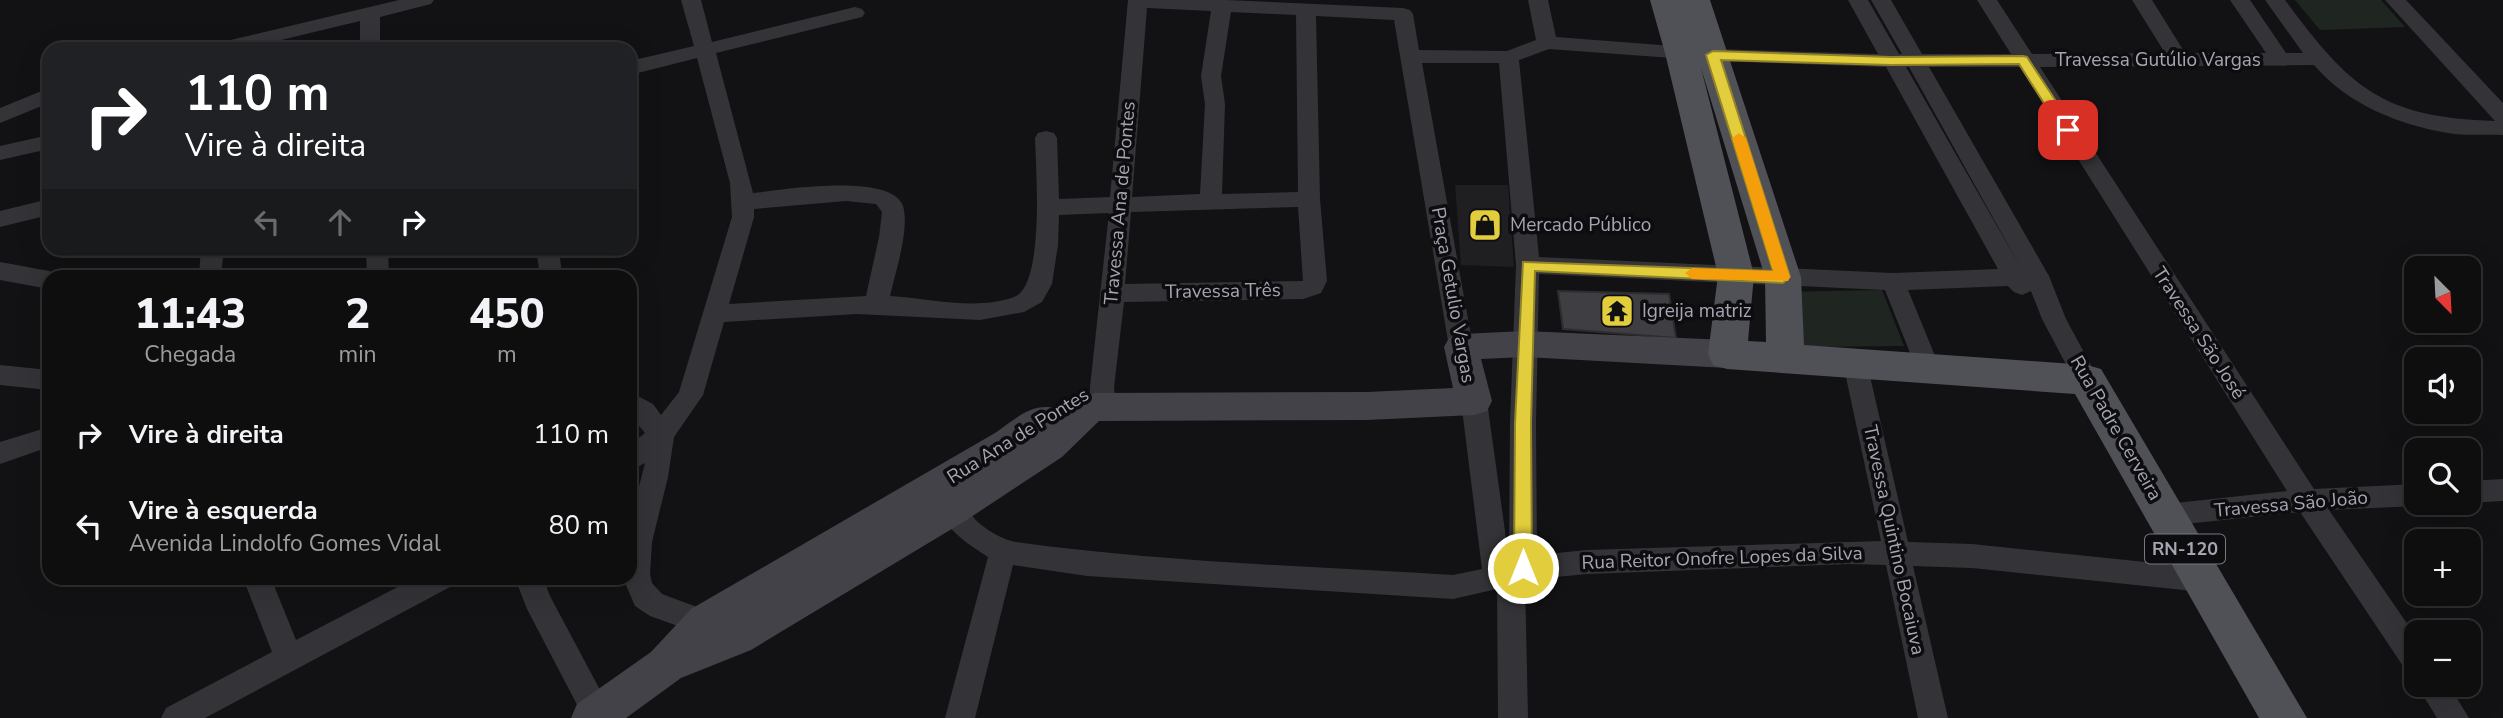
<!DOCTYPE html>
<html lang="pt">
<meta charset="utf-8">
<style>
body{margin:0;font-family:"Nunito Sans",sans-serif;background:#171718;color:#f1f3f6;height:100vh;display:flex;flex-direction:column;font-size:26px;white-space:nowrap}
*{box-sizing:border-box;margin:0}
p{font-size:23px;color:#9b9c9e}
.icon{flex:none;width:38px;height:38px;fill:none;stroke:currentColor;stroke-width:2;stroke-linecap:round;stroke-linejoin:round}
.map{position:relative;flex:1;overflow:hidden}
.sheet{position:absolute;left:42px;top:270px;width:595px;height:315px;display:flex;flex-direction:column;background:#0e0e0f;border-radius:21px;box-shadow:0 7px 28px #0002,0 0 0 2px #2e2e2f}
.sheet>*{flex:none}
.banner{position:absolute;left:42px;top:42px;width:595px;height:214px;border-radius:21px;box-shadow:0 7px 28px #0002,0 0 0 2px #2e2e2f;background:#202124;color:#fff;overflow:hidden}
.needle{width:46px;rotate:156deg}
.buttons{position:absolute;left:2404px;top:256px;display:grid;gap:14px}
.buttons a{display:grid;place-items:center;width:77px;height:77px;border-radius:14px;background:#0e0e0f;box-shadow:0 7px 28px #0002,0 0 0 2px #2e2e2f;font-size:35px}
.pin{position:absolute;display:grid;place-items:center;width:60px;height:60px;color:#fff;margin:-30px;border-radius:14px;box-shadow:0 4px 10px #0006}
.me{position:absolute;width:77px;margin:-38px;rotate:0deg;stroke-linejoin:round;filter:drop-shadow(0 0 5px #0008)}
.turn{display:flex;align-items:center;gap:24px;height:147px;padding:0 28px;font-size:32px}
.turn .icon{width:91px;height:91px;stroke-width:2.5}
.turn b{display:block;font-size:49px;line-height:60px}
.lanes{display:flex;align-items:center;height:66px;padding:0 28px;background:#0003;justify-content:center;gap:35px;direction:ltr}
.lanes .off{opacity:.35}
.eta{display:flex;justify-content:space-evenly;align-items:center;height:119px;text-align:center}
.eta b{font-size:42px;font-weight:800;line-height:49px}
ul{padding:0;list-style:none}
li{display:flex;align-items:center;gap:21px;height:91px;padding:0 28px}
li div{flex:1}
li b{display:block;font-size:26px}
li em{font-style:normal}
.map>svg:first-child{display:block}
</style>
<div class="map">
<svg width="2503" height="718" viewBox="0 0 2503 718">
<rect width="100%" height="100%" fill="#121214"/>
<path fill="#1f1e20" d="M1455 185H1508L1514 267 1461 265Z"/>
<path fill="#1f2621" d="M2295 0H2381L2405 27 2320 30Z
M1882 290 1904 346 1800 347 1780 292Z"/>
<path fill="#3f3f43" stroke="#2d2c2f" stroke-width="2" d="M1558 291 1669 294 1676 338 1563 329Z"/>
<g fill="none" stroke-linecap="round" stroke-linejoin="round">
<path fill="#343438" fill-rule="evenodd" d="M399 0H434L431 4 380 17V49H360V21L244 49H208L211 45 218 43Z
M681 0H701L712 42 855 7 862 9 865 13 862 17 716 53 753 193C781 190 891 172 903 206 910 228 895 274 890 296 928 298 976 311 1014 297 1045 286 1036 168 1035 138L1038 133 1046 131 1054 133 1057 138 1059 199 1110 197 1128 0H1226L1403 8 1410 10 1413 14 1419 50 1507 51 1536 40 1528 0H1548L1556 37 1713 49 1878 54 1848 0H1868L1899 54H1902L1871 0H1891L1922 54H2011L1977 0H1997L2032 54 2165 53 2132 0H2152L2185 53H2266L2230 0H2250L2286 53H2303L2265 0H2285C2349 87 2382 118 2495 121L2385 0H2406L2503 103V135C2485 134 2466 136 2448 133 2399 125 2347 104 2314 65L2040 67 2314 489 2417 484V502H2427L2417 506 2329 510 2417 638V676L2407 672 2300 512 2166 526 2157 523 2153 515 2157 507 2166 504 2287 491 2020 67H1929L2049 276 2066 319 2099 380 2096 387 2087 390 2078 387 2042 319 2031 291 2022 295 2014 292 2008 286 1908 290 1940 368 1937 375 1928 378 1919 375 1916 368 1885 290 1539 274 1536 423 1537 555 1587 550 1881 541 1843 363 1846 356 1855 353 1864 356 1867 363 1908 542 1972 544 2203 568 2213 571 2217 580 2213 589 2203 592 1972 568 1913 566 1948 718H1918L1886 565 1849 564 1587 574 1525 580 1528 718H1498L1497 589 1453 599 1087 576 1013 565 975 718H945L988 557C961 540 943 526 929 496L933 488C956 480 961 505 975 519 984 529 1003 540 1016 542 1160 562 1308 566 1453 575L1482 569 1461 401 1465 394 1474 391 1483 394 1487 401 1509 560 1510 423 1516 265 1499 63H1422L1473 347 1470 354 1461 356 1452 354 1449 347 1394 20 1316 16 1320 199 1327 281 1321 293 1303 299 1124 302 1114 387 1116 406 1112 413 1103 416 1094 413 1090 406V387L1109 213 1059 215 1058 245 1052 284 1042 302 1024 312 980 320 857 314 724 322 703 395 674 437 668 477 652 542 650 574 652 583 662 594 724 617 728 626 724 635 714 639 650 616 635 606 623 578H630V522L645 463 630 471V445L645 433 630 415V392L653 404 661 415 679 392 732 217 730 183 697 58 630 75V61L694 46ZM1147 8 1211 11 1201 76 1205 104 1200 194 1132 197ZM1231 12 1296 15 1298 192 1222 194 1225 104 1221 76ZM1549 49 1713 61 1886 67 1998 269 1893 273 1539 257 1519 60ZM1906 67H1909L2021 268ZM846 201 876 204 882 212 879 237 866 296 729 304 754 217V209ZM1298 207 1303 281 1125 284 1131 212Z
M49 88V103L0 123V108Z
M49 135V149L0 160V146Z
M49 199V215L0 227V211Z
M201 248H224L221 276H199Z
M366 248H388L389 276H367Z
M536 248H559L562 276H540Z
M0 262 49 271 59 276H49V289L0 280Z
M0 365 49 370V390L0 385Z
M49 427V447L0 464V442Z
M2503 479V501L2469 503 2467 502H2469V481Z
M243 578H271L296 640 415 578H454L450 587 205 718H161L166 708 272 652Z
M515 578H543L550 596 608 705 611 718H584L527 609Z
M2416 684H2448L2469 718H2437Z"/>
<path fill="#424248" fill-rule="evenodd" d="M1525 331 1727 340 1739 344 1744 354 1739 364 1727 368 1525 357 1481 359 1492 401 1487 411 1474 415 1367 420 1099 421 1062 457 965 521 751 650 681 678 626 718H571L577 704 651 652 691 609 995 433C1014 420 1033 401 1057 409L1059 413 1068 404 1095 393 1367 392 1453 388 1444 347 1449 338 1461 334Z"/>
<path fill="#505057" fill-rule="evenodd" d="M1650 0H1710L1801 277 1804 345 2087 365 2101 369 2307 718H2259L2075 394 1727 369 1713 365 1708 354 1718 275 1665 53ZM1701 68 1765 277 1766 342 1748 341 1754 275Z"/>
</g>
<path fill="#e2cd3c" stroke="#938527" stroke-width="2" d="M1713 51 1891 57 2023 56 2027 57 2075 130 2072 133H2063L2019 64 1891 65 1721 60 1790 277 1783 283 1535 271 1531 423 1532 568 1530 574 1523 576 1517 574 1514 568 1515 423 1523 262 1773 271 1706 55Z"/>
<path fill="#f59e0b" d="M1739 133 1746 138 1790 277 1788 281 1692 279 1685 273 1692 268 1773 271 1732 138Z"/>
<defs>
<symbol id="shop-square" viewBox="-11 -11 22 22"><rect x="-9" y="-9" width="18" height="18" rx="4" fill="#e2cd3c" stroke="#0d0d0f"/><path d="M-5-2.5h2.3a2.7 3.5 0 0 1 5.4 0H5L5.5 6h-11ZM-1.5-2.5h3a1.5 2.3 0 0 0-3 0Z" fill="#111"/></symbol>
<symbol id="temple-square" viewBox="-11 -11 22 22"><rect x="-9" y="-9" width="18" height="18" rx="4" fill="#e2cd3c" stroke="#0d0d0f"/><path d="M0-6L5-2H3V0L6.5 2.5H4V6H1.5V3h-3V6H-4V2.5H-6.5L-3 0V-2H-5Z" fill="#111"/></symbol>
</defs>
<g fill-rule="evenodd">
<use href="#shop-square" x="1466" y="206" width="38" height="38"/>
<use href="#temple-square" x="1598" y="292" width="38" height="38"/>
</g>
<g text-anchor="middle" dominant-baseline="central" stroke-width="7" stroke-linejoin="round" paint-order="stroke">
<rect fill="#0d0d0f" stroke="#777882" stroke-width="2" x="2145" y="534.5" width="80" height="29" rx="5"/>
<g font-size="18" font-weight="bold" fill="#a5a6b3">
<text x="2185" y="549">RN-120</text>
</g>
<g font-size="19" fill="#a5a6b3" stroke="#0d0d0f">
<text x="2158" y="60">Travessa Gutúlio Vargas</text>
<text transform="translate(1120 203) rotate(-85)">Travessa Ana de Pontes</text>
<text transform="translate(1223 291) rotate(-1)">Travessa Três</text>
<text transform="translate(1453 295) rotate(80)">Praça Getulio Vargas</text>
<text transform="translate(2199 333) rotate(57)">Travessa São José</text>
<text transform="translate(2116 428) rotate(60)">Rua Padre Cerveira</text>
<text transform="translate(1018 436) rotate(-32)">Rua Ana de Pontes</text>
<text transform="translate(2291 504) rotate(-5)">Travessa São João</text>
<text transform="translate(1894 540) rotate(78)">Travessa Quintino Bocaiuva</text>
<text transform="translate(1722 558) rotate(-2)">Rua Reitor Onofre Lopes da Silva</text>
</g>
<g font-size="19" fill="#a5a6b3" stroke="#0d0d0f" text-anchor="start">
<text x="1510" y="225">Mercado Público</text>
<text x="1642" y="311">Igreija matriz</text>
</g>
</g>
</svg>
<div class="buttons">
<a><svg class="needle" viewBox="-14 -14 28 28"><path d="M0-13l5 13h-10z" fill="#e53935"/><path d="M0 13l5-13h-10z" fill="#9b9c9e"/></svg></a>
<a><svg class="icon" aria-label="sound" viewBox="0 0 24 24"><path d="M4 9h4l5-4v14l-5-4H4zM17 9q2 3 0 6"/></svg></a>
<a><svg class="icon" aria-label="search" viewBox="0 0 24 24"><circle cx="10" cy="10" r="6"/><path d="M15 15l6 6"/></svg></a>
<a>+</a>
<a>−</a>
</div>
<div class="pin" style="left:2068px;top:130px;background:#d93025"><svg class="icon" aria-label="arrive" viewBox="0 0 24 24"><path d="M6 21V4h12l-3 4 3 4H6"/></svg></div>
<svg class="me" style="left:1523px;top:568px" viewBox="-20 -20 40 40"><circle r="17" fill="#e2cd3c" stroke="#fff" stroke-width="3"/><path d="M0-11L8 9 0 5-8 9z" fill="#fff"/></svg>
<div class="banner">
<div class="turn"><svg class="icon" aria-label="right" viewBox="0 0 24 24"><path d="M7 20v-9h11M14 6l5 5-5 5"/></svg><div><b>110 m</b>Vire à direita</div></div>
<div class="lanes"><svg class="icon off" aria-label="left" viewBox="0 0 24 24"><path d="M17 20v-9H6M10 6l-5 5 5 5"/></svg><svg class="icon off" aria-label="ahead" viewBox="0 0 24 24"><path d="M12 20V5M6 11l6-6 6 6"/></svg><svg class="icon" aria-label="right" viewBox="0 0 24 24"><path d="M7 20v-9h11M14 6l5 5-5 5"/></svg></div>
</div>
<section class="sheet">
<div class="eta">
<div><b>11:43</b><p>Chegada</p></div>
<div><b>2</b><p>min</p></div>
<div><b>450</b><p>m</p></div>
</div>
<ul>
<li><svg class="icon" aria-label="right" viewBox="0 0 24 24"><path d="M7 20v-9h11M14 6l5 5-5 5"/></svg><div><b>Vire à direita</b></div><em>110 m</em></li>
<li><svg class="icon" aria-label="left" viewBox="0 0 24 24"><path d="M17 20v-9H6M10 6l-5 5 5 5"/></svg><div><b>Vire à esquerda</b><p>Avenida Lindolfo Gomes Vidal</p></div><em>80 m</em></li>
</ul>
</section>
</div>
